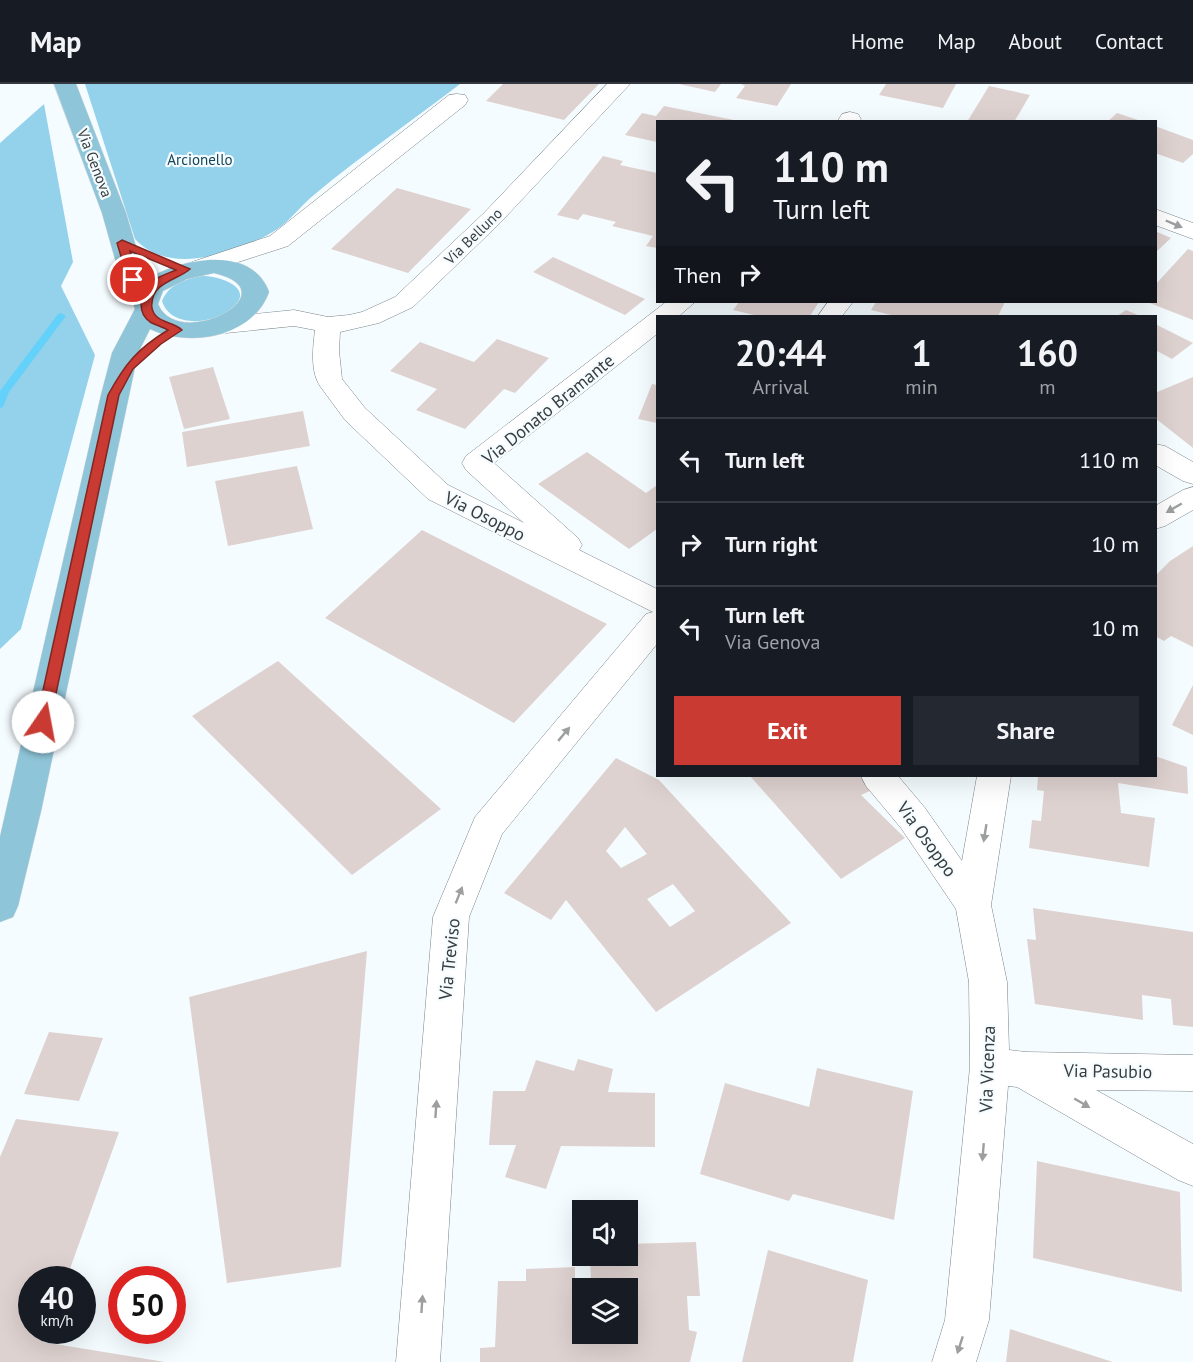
<!DOCTYPE html>
<style>
body{margin:0;font-family:"PT Sans",sans-serif;background:#242831;color:#f1f3f6;height:100vh;display:flex;flex-direction:column;font-size:22px;white-space:nowrap}
*{box-sizing:border-box;margin:0}
p{font-size:20px;color:#9ea1a6}
.icon{flex:none;width:33px;height:33px;fill:none;stroke:currentColor;stroke-width:2;stroke-linecap:round;stroke-linejoin:round}
.map{position:relative;flex:1;overflow:hidden}
.panel{position:absolute;left:656px;top:231px;width:501px;height:462px;display:flex;flex-direction:column;background:#171b24;border-radius:0px;box-shadow:0 6px 24px #0002}
.panel>*{flex:none}
.hud{position:absolute;left:656px;top:36px;width:501px;height:183px;border-radius:0px;box-shadow:0 6px 24px #0002;background:#171b24;color:#f1f3f6;overflow:hidden}
.tools{position:absolute;left:572px;top:1116px;display:grid;gap:12px}
.tools a{display:grid;place-items:center;width:66px;height:66px;border-radius:0px;background:#171b24;box-shadow:0 6px 24px #0002;font-size:30px}
.speed{position:absolute;left:18px;top:1182px;display:flex;gap:12px;font-size:30px;font-weight:700;text-align:center}
.speed>*{display:grid;place-content:center;width:78px;height:78px;border-radius:50%;background:#171b24;box-shadow:0 6px 24px #0002;line-height:1}
.speed small{font-size:15px;font-weight:400}
.speed .limit{border:9px solid #d22;background:#fff;color:#111}
.pin{position:absolute;display:grid;place-items:center;width:51px;height:51px;color:#fff;margin:-26px;border:3px solid #fff;border-radius:50%;box-shadow:0 2px 6px #0007}
.me{position:absolute;width:66px;margin:-33px;rotate:12deg;stroke-linejoin:round;filter:drop-shadow(0 0 4px #0008)}
.turn{display:flex;align-items:center;gap:21px;height:126px;padding:0 18px;font-size:27px}
.turn .icon{width:78px;height:78px;stroke-width:2.5}
.turn b{display:block;font-size:42px;line-height:51px}
.then{display:flex;align-items:center;height:57px;padding:0 18px;background:#0003;gap:12px;font-size:22px}
.eta{display:flex;justify-content:space-evenly;align-items:center;height:102px;text-align:center}
.eta b{font-size:36px;font-weight:700;line-height:42px}
.action{display:flex;gap:12px;margin-top:auto;padding:12px 18px}
.action a{flex:1;height:69px;border-radius:0px;background:#c83a32;color:#fff;font-size:24px;font-weight:700;line-height:69px;text-align:center}
.action a+a{background:#242831;color:#f1f3f6}
ul{padding:0;list-style:none}
li{display:flex;align-items:center;gap:18px;height:84px;padding:0 18px;border-top:2px solid #363941}
li div{flex:1}
li b{display:block;font-size:22px}
li em{font-style:normal}
header{display:flex;align-items:center;gap:36px;box-sizing:border-box;height:84px;padding:0 30px;background:#171b24;border-bottom:2px solid #363941}
header strong{font-size:28px}
nav{display:flex;gap:33px;margin-inline-start:auto;font-size:21px}
.map>svg:first-child{display:block}
</style>
<header>
<strong>Map</strong>
<nav><a>Home</a><a>Map</a><a>About</a><a>Contact</a></nav>
</header>
<div class="map">
<svg width="1193" height="1278" viewBox="0 0 1193 1278">
<rect width="100%" height="100%" fill="#f5fcff"/>
<path fill="#94d1ea" d="M85 0H460C412 37 362 71 315 110 299 123 288 140 271 149 234 170 168 192 135 155Z
M44 20 73 178 61 202 95 271 21 545 0 565V59Z
M202 192C223 192 259 206 228 227 209 241 170 243 162 217 169 200 185 195 202 192Z"/>
<g fill="none" stroke-linecap="round" stroke-linejoin="round">
<path fill="#63d1fa" fill-rule="evenodd" d="M61 229 66 232 9 308 3 323 0 324V307L58 230Z"/>
</g>
<path fill="#ded2d0" fill-rule="evenodd" d="M503 0H599L564 36 486 17Z
M679 0H721L715 8Z
M741 0H791L777 22 736 14 745 2Z
M886 0H956L943 24 879 11Z
M989 2 1030 11 1014 38H967Z
M664 22 734 36V38H657V58L625 51 642 29 656 32Z
M1117 29 1141 37V38H1107Z
M1155 42 1193 56V70L1183 79 1155 69Z
M603 72 623 77 620 81 657 89V164L646 162 653 152 612 142 616 138 583 130 578 136 557 131Z
M397 104 471 125 408 189 331 165Z
M1155 147 1171 154 1155 169Z
M1188 165 1193 167V236L1147 218H1155V201Z
M553 173 645 215 625 231 533 188Z
M739 218H819L810 232H758L733 226Z
M876 218H1005L998 232H895L871 226Z
M1126 226 1140 232H1117Z
M1155 240 1193 259 1172 275 1155 266Z
M497 255 549 274 515 309 504 305 465 345 416 326 437 305 390 287 420 258 474 278Z
M213 283 230 335 184 345 169 293Z
M1193 293V364L1155 334V309Z
M652 300 657 301V339L638 335Z
M303 327 310 362 187 383 182 348Z
M587 368 646 409 657 401V445L629 465 538 400Z
M297 382 313 445 228 462 215 397Z
M422 446 607 540 514 639 325 534Z
M1193 462V563L1171 552 1164 557 1155 552V492L1170 477Z
M278 577 441 725 352 791 192 632Z
M1193 601V651L1172 641Z
M1155 672 1187 683 1188 710 1118 699 1121 729 1155 734 1149 783 1029 764 1032 736 1041 737 1044 707 1037 706 1038 692H1155Z
M616 674 659 696 791 839 656 928 566 816 551 836 504 809ZM625 743 647 770 621 784 606 767ZM673 800 695 827 670 843 647 815Z
M750 692H859L872 706 861 711 905 754 841 795Z
M1033 824 1193 848V943L1173 941 1171 915 1142 911 1143 936 1035 920 1027 855 1036 856Z
M367 867 341 1183 227 1199 189 913Z
M49 948 103 954 79 1017 24 1010Z
M578 975 613 985 608 1008 655 1009V1063L561 1062 546 1105 505 1093 516 1061H489L493 1007H525L536 976 574 987Z
M817 984 913 1007 894 1136 793 1110 789 1117 700 1090 725 999 809 1023Z
M16 1035 119 1048 66 1196H32V1246H47L43 1258 165 1278H0V1073Z
M1037 1077 1180 1108 1182 1208 1033 1174Z
M696 1158 700 1212H687L689 1246 697 1248 690 1278H480V1264L495 1263 498 1197H526V1185L575 1183V1198H591L590 1172H627V1160ZM582 1204H627V1250H582Z
M768 1166 868 1196 853 1278H742Z
M1010 1245 1113 1278H1006Z"/>
<g fill="none" stroke-linecap="round" stroke-linejoin="round">
<defs>
<path id="minor" d="M607 0H630L500 139 413 223 379 239 340 248 339 267 342 295 365 324 448 401 524 439 466 386 462 379 466 372 666 218H695L679 232H657V250L494 379 578 454 582 461 579 466 657 505V560L502 750 469 833 440 1278H396L433 833 475 733 646 530 653 528 428 415 345 336 320 302C310 287 313 263 315 246L294 242 226 249 217 246 213 241 217 236 226 233 294 226 328 233 349 231 362 228 395 213 484 129Z
M457 10 465 11 468 16 465 21 288 162 201 190 192 188 189 183 192 178 270 152 449 11Z
M850 28 858 30 861 35 859 38H837L842 30Z
M1155 125 1193 139V155L1155 141Z
M828 218H853L842 232H818Z
M1155 360 1165 362 1193 378V400L1183 397 1155 381Z
M1193 403V426L1165 442 1155 445V422L1183 406Z
M861 692H898L925 724 962 777 977 692H1011L991 821 1007 898 1009 966 1026 968 1193 971V1007L1096 1006 1193 1060V1102L1178 1096 1017 1003 1008 1002 989 1236 976 1278H932L945 1236 970 983 969 898 956 825 901 744 866 702Z"/>
<path id="major" d="M54 0H76L126 129 146 196C179 175 251 159 269 208 253 253 190 264 150 245L138 269 41 727 18 822 13 833 0 838V753L101 311 112 269 135 225 133 217 121 196 102 129ZM214 189C294 208 178 269 158 220L163 207 187 195Z"/>
</defs>
<use href="#minor" stroke="#798287" stroke-width="1"/>
<use href="#major" stroke="#d7d8d9" stroke-width="1"/>
<use href="#minor" fill="#fff" fill-rule="evenodd"/>
<use href="#major" fill="#8fc5d9" fill-rule="evenodd"/>
</g>
<defs><path id="oneway-solid" d="M-6-.8H1V-3.2L6.5 0L1 3.2V.8H-6Z" transform="scale(1.5)"/></defs>
<g fill="#9c9e9f">
<use href="#oneway-solid" transform="translate(1174 140) rotate(23)"/>
<use href="#oneway-solid" transform="translate(1174 424) rotate(150)"/>
<use href="#oneway-solid" transform="translate(564 650) rotate(-50)"/>
<use href="#oneway-solid" transform="translate(985 749) rotate(99)"/>
<use href="#oneway-solid" transform="translate(459 811) rotate(-68)"/>
<use href="#oneway-solid" transform="translate(1082 1019) rotate(30)"/>
<use href="#oneway-solid" transform="translate(436 1025) rotate(-86)"/>
<use href="#oneway-solid" transform="translate(983 1068) rotate(95)"/>
<use href="#oneway-solid" transform="translate(422 1220) rotate(-86)"/>
<use href="#oneway-solid" transform="translate(960 1261) rotate(108)"/>
</g>
<path fill="#c83a32" stroke="#822620" stroke-width="1.5" d="M122 156 190 185C178 196 153 198 152 219 151 223 153 229 156 232 163 239 175 239 182 246L161 260 133 285 119 311 50 638 43 643 36 638 108 311C125 280 137 265 168 246 163 243 155 241 150 238 135 227 141 206 154 196 160 192 169 189 176 186L130 167 138 196 129 199 117 159Z"/>
<g text-anchor="middle" dominant-baseline="central" stroke-width="4.5" stroke-linejoin="round" paint-order="stroke">
<g font-size="15" fill="#154556" stroke="#f5fcff">
<text x="200" y="75">Arcionello</text>
</g>
<g font-size="15" fill="#393d3f" stroke="#f5fcff">
<text transform="translate(95 79) rotate(69)">Via Genova</text>
<text transform="translate(473 152) rotate(-44)">Via Belluno</text>
</g>
<g font-size="18" fill="#393d3f" stroke="#f5fcff">
<text transform="translate(548 325) rotate(-39)">Via Donato Bramante</text>
<text transform="translate(485 432) rotate(27)">Via Osoppo</text>
<text transform="translate(927 755) rotate(54)">Via Osoppo</text>
<text transform="translate(449 875) rotate(-84)">Via Treviso</text>
<text transform="translate(987 985) rotate(-88)">Via Vicenza</text>
<text transform="translate(1108 987) rotate(1)">Via Pasubio</text>
</g>
</g>
</svg>
<div class="tools">
<a><svg class="icon" aria-label="sound" viewBox="0 0 24 24"><path d="M4 9h4l5-4v14l-5-4H4zM17 9q2 3 0 6"/></svg></a>
<a><svg class="icon" aria-label="layers" viewBox="0 0 24 24"><path d="M12 4l9 5-9 5-9-5zM3 14l9 5 9-5"/></svg></a>
</div>
<div class="speed"><div>40<small>km/h</small></div><div class="limit">50</div></div>
<div class="pin" style="left:133px;top:196px;background:#d93025"><svg class="icon" aria-label="arrive" viewBox="0 0 24 24"><path d="M6 21V4h12l-3 4 3 4H6"/></svg></div>
<svg class="me" style="left:43px;top:638px" viewBox="-20 -20 40 40"><circle r="19" fill="#fff"/><path d="M0-13L10 11 0 6-10 11z" fill="#c83a32"/></svg>
<div class="hud">
<div class="turn"><svg class="icon" aria-label="left" viewBox="0 0 24 24"><path d="M17 20v-9H6M10 6l-5 5 5 5"/></svg><div><b>110 m</b>Turn left</div></div>
<div class="then">Then<svg class="icon" aria-label="right" viewBox="0 0 24 24"><path d="M7 20v-9h11M14 6l5 5-5 5"/></svg></div>
</div>
<section class="panel">
<div class="eta">
<div><b>20:44</b><p>Arrival</p></div>
<div><b>1</b><p>min</p></div>
<div><b>160</b><p>m</p></div>
</div>
<ul>
<li><svg class="icon" aria-label="left" viewBox="0 0 24 24"><path d="M17 20v-9H6M10 6l-5 5 5 5"/></svg><div><b>Turn left</b></div><em>110 m</em></li>
<li><svg class="icon" aria-label="right" viewBox="0 0 24 24"><path d="M7 20v-9h11M14 6l5 5-5 5"/></svg><div><b>Turn right</b></div><em>10 m</em></li>
<li><svg class="icon" aria-label="left" viewBox="0 0 24 24"><path d="M17 20v-9H6M10 6l-5 5 5 5"/></svg><div><b>Turn left</b><p>Via Genova</p></div><em>10 m</em></li>
</ul>
<div class="action"><a>Exit</a><a>Share</a></div>
</section>
</div>
